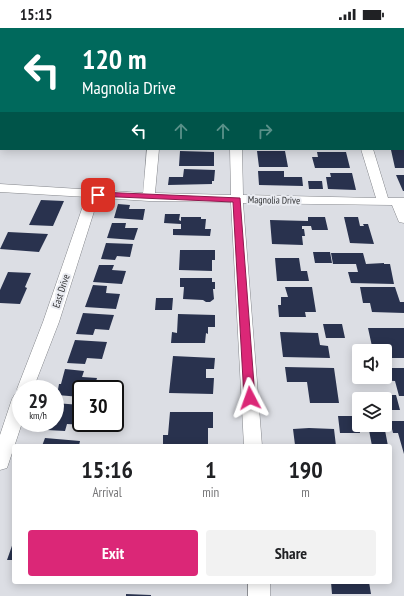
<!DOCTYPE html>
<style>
body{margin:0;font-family:"PT Sans Narrow",sans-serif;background:#f2f2f2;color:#202124;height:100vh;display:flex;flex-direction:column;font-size:15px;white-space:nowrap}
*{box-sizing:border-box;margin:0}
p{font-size:13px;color:#757577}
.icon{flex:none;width:22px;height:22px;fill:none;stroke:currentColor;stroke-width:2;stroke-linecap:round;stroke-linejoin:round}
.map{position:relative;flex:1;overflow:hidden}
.side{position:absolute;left:12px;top:416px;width:380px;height:140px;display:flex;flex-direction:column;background:#fff;border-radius:4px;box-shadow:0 2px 10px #0003}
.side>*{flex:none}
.guide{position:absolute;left:0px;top:0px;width:404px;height:122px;box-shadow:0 2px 10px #0003;background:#00695c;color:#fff;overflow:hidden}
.tools{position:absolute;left:352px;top:316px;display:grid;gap:8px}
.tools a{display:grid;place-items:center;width:40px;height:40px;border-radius:4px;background:#fff;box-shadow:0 2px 10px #0003;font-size:20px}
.speed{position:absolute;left:12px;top:352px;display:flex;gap:8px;font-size:20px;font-weight:700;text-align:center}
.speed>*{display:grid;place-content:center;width:52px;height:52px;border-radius:50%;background:#fff;box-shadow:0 2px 10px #0003;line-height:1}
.speed small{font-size:10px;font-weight:400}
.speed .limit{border:2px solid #111;border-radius:6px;background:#fff;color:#111}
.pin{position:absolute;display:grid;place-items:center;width:34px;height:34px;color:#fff;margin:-17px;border-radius:8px;box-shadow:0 2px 6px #0006}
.me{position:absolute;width:44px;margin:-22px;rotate:356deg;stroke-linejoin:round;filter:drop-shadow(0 0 3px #0008)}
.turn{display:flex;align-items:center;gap:14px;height:84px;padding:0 16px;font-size:18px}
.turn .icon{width:52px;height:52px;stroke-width:2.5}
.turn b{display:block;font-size:28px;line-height:34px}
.lanes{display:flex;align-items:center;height:38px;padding:0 16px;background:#0003;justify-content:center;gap:20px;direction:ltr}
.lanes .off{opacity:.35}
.eta{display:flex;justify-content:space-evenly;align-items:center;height:68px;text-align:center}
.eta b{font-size:24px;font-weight:600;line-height:28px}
.button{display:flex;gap:8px;margin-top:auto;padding:8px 16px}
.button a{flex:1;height:46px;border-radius:4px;background:#db2777;color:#fff;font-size:16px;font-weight:600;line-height:46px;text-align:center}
.button a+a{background:#f2f2f2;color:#202124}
.status{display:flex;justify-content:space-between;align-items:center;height:28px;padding:0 20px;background:#fff;direction:ltr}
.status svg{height:11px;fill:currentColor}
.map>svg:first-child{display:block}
</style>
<div class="status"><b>15:15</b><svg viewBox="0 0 49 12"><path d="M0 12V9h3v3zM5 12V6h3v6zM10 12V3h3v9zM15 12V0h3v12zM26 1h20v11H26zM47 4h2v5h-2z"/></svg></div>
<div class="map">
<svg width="404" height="568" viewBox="0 0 404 568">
<rect width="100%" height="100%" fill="#dcdee4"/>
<path fill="#29324e" d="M391 122H404V140H395Z
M180 123 214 124V138H179Z
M257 123H285L288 139H259Z
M317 124H346L350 140H315L312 129H318Z
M184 141 215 142 214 153H212V156L168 157 169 149H183Z
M258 143H284V149H302L303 158 259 157Z
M330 145H352L356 162 328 161 326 149H331Z
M396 147H404V163H403Z
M308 153H322L323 161H309Z
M41 172 64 173 53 198 29 197Z
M118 176 130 177 129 181H145L143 192 114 190Z
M165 186H180L179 192 181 193V189H201V191H206L205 201H211L210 208 173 207V201H181V196L164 195Z
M308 189H325L328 202H312L311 198H302V201H304L305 208H302L303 217 272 216 270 192 308 193Z
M344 189H358L360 198H364L363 196H368L374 216 350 215Z
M112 195H126L125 200H138L134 212 107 210Z
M8 204 48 206 39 224 0 221Z
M106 215 133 216 130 229 117 228 115 232 101 231Z
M180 222H215V232H212V243L179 242Z
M313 224H330L332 235H315Z
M331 225H363L366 236 384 235V236H390L394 256 351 255 348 244H358L356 236H333Z
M275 230H299L301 243H307L309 253H277Z
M99 237H114L112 242 126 243 122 256 93 254Z
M8 244 31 245 25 259 27 260 20 276 0 275V262Z
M180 250H212V254H215V261H213L214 271 210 274H206L203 272 183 271 184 259H180Z
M93 257 107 258 106 265 120 266 116 281 85 279Z
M285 259H312L316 284H305L306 289H279L278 277H281V269H288Z
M360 259H395L400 274H404V285L372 284 370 275H363Z
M156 270H173L172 282H155Z
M83 285 114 287 109 302 95 301 93 307 76 306Z
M178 286 215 287V299H208V306L206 305 205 315H171L172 304 177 305Z
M323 296H342L345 310H326Z
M368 300H404V330H385V323H373Z
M280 304 318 305 320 317 328 318 330 330 283 329Z
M75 312 107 314 102 331 87 330 85 336 67 335Z
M173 328 215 330 214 341H206V350H214L213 366 169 365Z
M285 339 334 340 339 375H310L307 354H287Z
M385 340H404V368H399L395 353 380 352 379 349H385Z
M65 341 84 343 82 349 97 350 94 361H81V369L57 367 59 356H61Z
M379 367H396L400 382H385V371H380Z
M55 375 81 377V395H103L102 398 67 396 65 403 47 402 49 395H55Z
M170 384H213V400H208V418H163V407H168Z
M338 388H358L360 405H340Z
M390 393H404V426L398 405H393Z
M368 397H384L388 418H372Z
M309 400 334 401 336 418 295 417 293 401Z
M45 410 80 413 79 418H42Z
M14 512V532H7Z
M331 554H369L371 566H332Z
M126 566 151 567V568H126Z"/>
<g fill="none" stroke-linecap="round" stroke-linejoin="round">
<defs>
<path id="street" d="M148 0H156V1H148Z
M0 4H1V10H0Z
M147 121H159L155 165 231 167 230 121H242L243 167 376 170 361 121H373L388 170H404V195L399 194 392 177 243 175 262 418H244L231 174 149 173 102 170 97 174 59 294 33 361H21L22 395 7 440 0 442V407L12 371 15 366 19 365 17 361 43 294 85 172 87 169 0 164V156L143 165Z
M248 554H270V568H248Z"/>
<path id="secondary" d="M37 1 38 0
M0 55 1 54"/>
</defs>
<use href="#street" stroke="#84868b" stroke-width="1"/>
<use href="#secondary" stroke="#84868b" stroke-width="23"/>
<use href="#street" fill="#fff" fill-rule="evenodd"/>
<use href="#secondary" stroke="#fcecd4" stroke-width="22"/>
</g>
<path fill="#db2777" stroke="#8e194d" d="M98 164 240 170 255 370 253 373 250 374 246 373 244 370 233 174 95 168V165Z"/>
<g text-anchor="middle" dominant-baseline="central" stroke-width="4" stroke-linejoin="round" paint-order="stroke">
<g font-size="10" fill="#2f3032" stroke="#e9ebf1">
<text transform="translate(274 172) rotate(1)">Magnolia Drive</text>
<text transform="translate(61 263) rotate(-72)">East Drive</text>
</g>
</g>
</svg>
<div class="tools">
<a><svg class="icon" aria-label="sound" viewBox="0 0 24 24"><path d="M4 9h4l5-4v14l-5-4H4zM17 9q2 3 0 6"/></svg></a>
<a><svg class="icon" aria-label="layers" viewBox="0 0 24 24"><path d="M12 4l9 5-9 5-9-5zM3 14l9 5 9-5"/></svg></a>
</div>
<div class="speed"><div>29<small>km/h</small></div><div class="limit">30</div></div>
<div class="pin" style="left:98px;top:167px;background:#d93025"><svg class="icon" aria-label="arrive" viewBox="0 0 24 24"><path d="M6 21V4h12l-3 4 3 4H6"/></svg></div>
<svg class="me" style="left:250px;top:370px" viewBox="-20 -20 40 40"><path d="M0-17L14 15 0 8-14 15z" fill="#db2777" stroke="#fff" stroke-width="4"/></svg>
<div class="guide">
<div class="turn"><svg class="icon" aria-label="left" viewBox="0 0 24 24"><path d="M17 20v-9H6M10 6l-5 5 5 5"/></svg><div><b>120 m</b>Magnolia Drive</div></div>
<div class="lanes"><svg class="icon" aria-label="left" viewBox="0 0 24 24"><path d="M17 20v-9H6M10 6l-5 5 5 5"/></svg><svg class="icon off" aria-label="ahead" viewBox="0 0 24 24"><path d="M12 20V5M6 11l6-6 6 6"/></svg><svg class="icon off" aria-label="ahead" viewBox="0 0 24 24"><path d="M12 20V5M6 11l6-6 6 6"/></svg><svg class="icon off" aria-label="right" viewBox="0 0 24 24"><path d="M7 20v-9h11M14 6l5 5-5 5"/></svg></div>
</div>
<section class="side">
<div class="eta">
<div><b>15:16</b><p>Arrival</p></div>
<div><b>1</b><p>min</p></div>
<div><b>190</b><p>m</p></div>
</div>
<div class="button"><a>Exit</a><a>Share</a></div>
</section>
</div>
